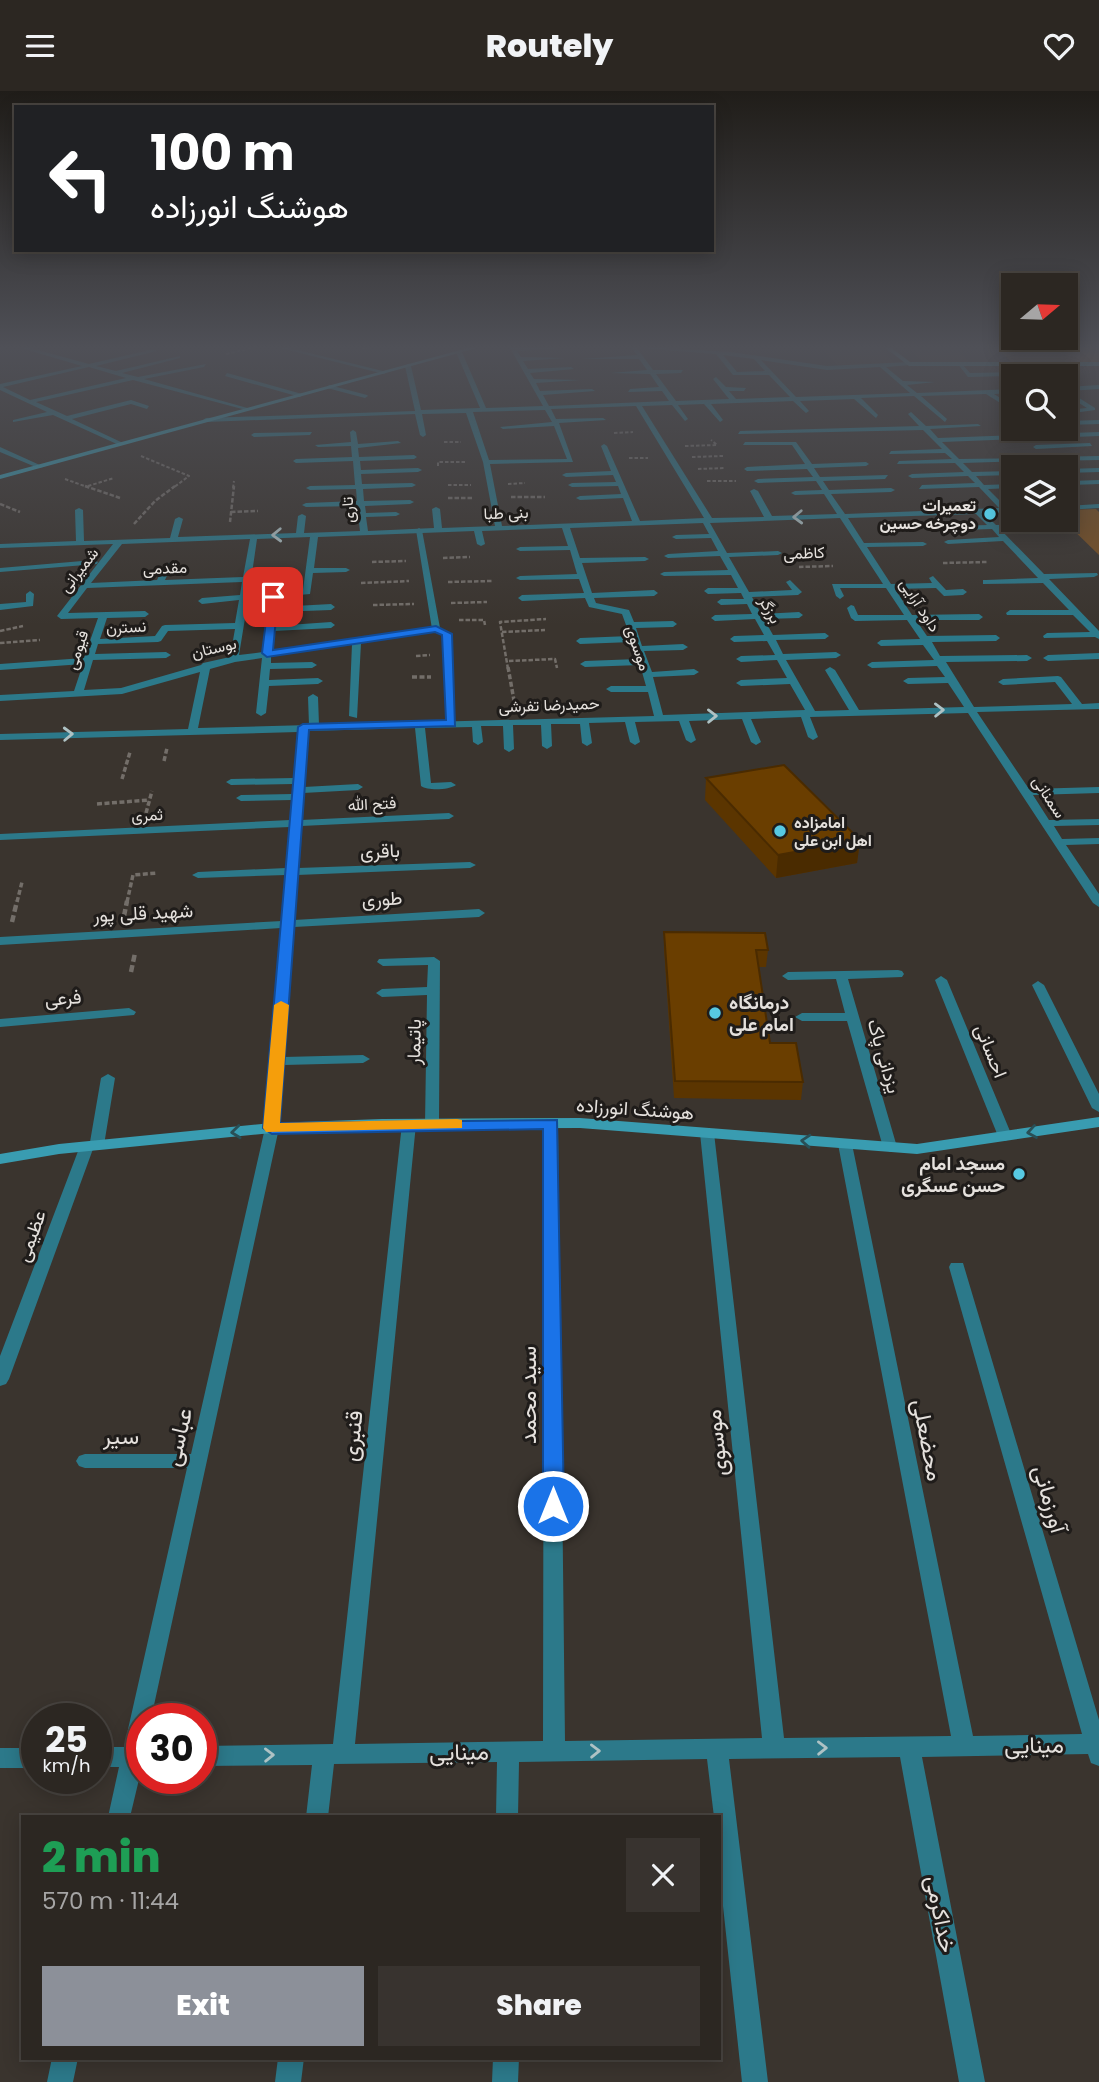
<!DOCTYPE html>
<meta charset="utf-8">
<style>
body{margin:0;font-family:Poppins,Vazirmatn,sans-serif;background:#38332f;color:#f1f3f6;height:100vh;display:flex;flex-direction:column;font-size:26px;white-space:nowrap}
*{box-sizing:border-box;margin:0}
p{font-size:23px;color:#a6a5a5}
.icon{flex:none;width:38px;height:38px;fill:none;stroke:currentColor;stroke-width:2;stroke-linecap:round;stroke-linejoin:round}
.map{position:relative;flex:1;overflow:hidden}
.panel{position:absolute;left:21px;top:1724px;width:700px;height:245px;display:flex;flex-direction:column;background:#2c2722;border-radius:0px;box-shadow:0 4px 18px #0003,0 0 0 2px #484440}
.panel>*{flex:none}
.top-card{position:absolute;left:14px;top:14px;width:700px;height:147px;border-radius:0px;box-shadow:0 4px 18px #0003,0 0 0 2px #484440;background:#202124;color:#fff;overflow:hidden}
.needle{width:46px;rotate:71deg}
.tools{position:absolute;left:1001px;top:182px;display:grid;gap:14px}
.tools a{display:grid;place-items:center;width:77px;height:77px;border-radius:0px;background:#2c2722;box-shadow:0 4px 18px #0003,0 0 0 2px #484440;font-size:35px}
.speed{position:absolute;left:21px;top:1612px;display:flex;gap:14px;font-size:35px;font-weight:700;text-align:center}
.speed>*{display:grid;place-content:center;width:91px;height:91px;border-radius:50%;background:#2c2722;box-shadow:0 4px 18px #0003,0 0 0 2px #484440;line-height:1}
.speed small{font-size:18px;font-weight:400}
.speed .limit{border:10px solid #d22;background:#fff;color:#111}
.pin{position:absolute;display:grid;place-items:center;width:60px;height:60px;color:#fff;margin:-30px;border-radius:14px;box-shadow:0 4px 10px #0006}
.me{position:absolute;width:77px;margin:-38px;rotate:0deg;stroke-linejoin:round;filter:drop-shadow(0 0 5px #0008)}
.turn{display:flex;align-items:center;gap:24px;height:147px;padding:0 21px;font-size:32px}
.turn .icon{width:91px;height:91px;stroke-width:2.5}
.turn b{display:block;font-size:49px;line-height:60px}
.round{display:grid;place-items:center;flex:none;width:74px;height:74px;border-radius:0px;background:#38332f}
.overview{display:flex;align-items:center;justify-content:space-between;height:119px;padding:0 21px}
h1{font-size:42px;font-weight:800;line-height:52px;color:#1e9e55}
.primary-button{display:flex;gap:14px;margin-top:auto;padding:14px 21px}
.primary-button a{flex:1;height:80px;border-radius:0px;background:#8c9099;color:#fff;font-size:28px;font-weight:800;line-height:80px;text-align:center}
.primary-button a+a{background:#38332f;color:#f1f3f6}
header{display:flex;justify-content:space-between;align-items:center;height:91px;padding:0 21px;background:#2c2722;font-size:32px;font-weight:800}
.map>svg:first-child{display:block}
</style>
<header><svg class="icon" aria-label="menu" viewBox="0 0 24 24"><path d="M4 6h16M4 12h16M4 18h16"/></svg>Routely<svg class="icon" aria-label="heart" viewBox="0 0 24 24"><path d="M12 20l-8-8c-3-5 5-10 8-4 3-6 11-1 8 4z"/></svg></header>
<div class="map">
<svg width="1099" height="1991" viewBox="0 0 1099 1991">
<rect width="100%" height="100%" fill="#3a342e"/>
<path fill="#463b30" d="M820 255H880L894 272 838 275Z
M908 255H953L970 272 922 271Z"/>
<path fill="#7b5020" d="M996 255H1099V271L1013 273Z
M1096 418 1099 421V464L1063 429H1066V419Z"/>
<g fill="none" stroke-linecap="round" stroke-linejoin="round">
<path stroke="#736e69" stroke-width="2" stroke-dasharray="3.5 2" stroke-linecap="butt" d="M363 258 375 255
M226 263 260 255
M614 342 633 341
M444 351H461
M685 355 717 354 711 349
M141 365 189 385 173 397
M692 366 723 365
M629 367H648
M438 375V371H467
M698 378 725 377
M65 388 90 397
M707 390H736
M508 393 525 392
M448 394H471
M88 395 114 387
M233 397 234 390"/>
<path stroke="#736e69" stroke-width="2.5" stroke-dasharray="4.5 2" stroke-linecap="butt" d="M85 395 120 407
M511 406H545
M448 407H474
M0 413 20 421
M231 421 258 420
M230 431 234 395
M134 433 155 410 175 395
M443 467 470 466
M372 471 406 470
M943 472 987 471
M799 476 833 475
M448 491 492 490
M361 492 409 490
M451 512 487 511
M373 514 414 513
M459 529H484L485 534
M0 540 23 535
M502 541 545 539
M0 552 40 549
M416 565 430 564
M509 570 555 568 557 577
M508 578 500 531 546 528"/>
<path stroke="#736e69" stroke-width="3.5" stroke-dasharray="5 2.5" stroke-linecap="butt" d="M508 576 515 615
M412 586H431
M164 670 167 657
M122 688 130 661
M97 713 149 709
M146 722 152 700
M17 811 22 791
M127 811 133 784 157 782"/>
<path stroke="#736e69" stroke-width="4.5" stroke-dasharray="7 3.5" stroke-linecap="butt" d="M124 825 127 810
M12 831 17 810
M131 881 135 862"/>
<path fill="#2c798a" fill-rule="evenodd" d="M419 437 422 439 440 537 451 543 455 632 451 635 447 632 443 544 432 538 416 439Z"/>
<path fill="#2c798a" fill-rule="evenodd" d="M0 255H10L0 258Z
M14 255H23L89 273 154 258 157 260 96 275 116 280 180 265V267L122 282 138 286 206 273 204 276 144 288 251 318 246 319 133 289 36 311 67 325 131 309 149 315 147 318 131 313 72 328 123 352V354H119L53 324 13 331V329L47 321 0 299V293L82 275ZM89 276 126 287 30 309 3 296Z
M272 255H281L387 281 384 283Z
M509 255H556L554 258 517 260 521 266 565 267 523 270 528 278 571 276 574 278 530 282 534 288 580 289 536 292 540 300 592 298 595 300 543 304 549 315 669 310 662 300 628 301 630 298 659 296 650 283 611 282 647 279 639 268H582L637 264 630 255 731 261 827 275 909 271 911 274 886 276 903 290 935 291 907 294 917 302 1013 298V302L994 303 1013 315V320L986 303 921 305 947 328 945 331 914 305 861 307 878 324 876 327 854 308 800 310 809 320 806 322 793 310 711 313 723 329 720 331 704 313 678 314 688 328 685 330 672 314 642 315 712 427 764 426 750 400 754 398 758 400 772 425 837 423 824 403 795 404 791 402 795 400 822 399 816 390 758 392 754 390 758 388 813 386 807 378 747 380 744 378 747 376 805 373 792 354H743L745 351H796L812 373 866 371 869 373 866 375 814 377 820 386 888 384 885 388 823 390 829 399 891 397 895 399 891 401 831 403 845 423 999 417 979 396 919 398 922 394 975 392 968 385 912 387 908 385 912 383 964 381 955 372 897 373 899 370 952 368 945 362 889 363 891 360 942 358 923 339 738 343 740 340 919 335 908 323 911 321 926 335 978 333 981 335 930 338 938 347 1099 341V345L942 351 959 368 1031 367 1029 370 963 372 972 381 1013 380V384L976 385 984 394 1013 393V397L988 398 1007 417H1013V421L984 422 996 434 1031 433V437H1028L1000 438 1044 483 1097 482 1098 484 1094 486 1049 488 1099 540V548L1095 546 1044 547 1043 545 1047 542 1090 541 1073 524H1007L1006 522 1010 519H1069L1043 492 983 493V489H986L1038 487 1003 450 948 453 944 451 948 449 999 446 992 438 931 440 927 438 931 436 987 434 976 423 848 427 864 452 923 451 927 453 923 455 867 456 891 493 932 492 929 487 933 485 946 499 963 498 967 501 963 504 944 505 936 497 895 498 912 524 979 523 983 526 979 529H916L927 545 996 544 1000 547 996 550 932 551 940 565 1027 564 1032 567 1027 570 946 571 974 616 1072 613 1055 591 1003 594 998 591 1003 588 1058 585 1061 586 1082 613 1099 612V618L977 621 1029 698 1099 696V702L1033 704 1049 729 1099 728V734L1054 735 1062 748 1099 747V753L1066 754 1099 803V816L1093 812 968 622 810 626 818 646 813 649 808 646 801 626 751 628 761 651 756 654 751 651 742 628 689 630 696 649 691 652 686 649 679 630 635 631 640 651 635 654 630 651 625 631 589 632 592 652 587 655 582 652 580 633H551L552 655 547 658 542 655 541 634H513L514 658 509 661 504 658 503 635H481L483 651 478 654 473 651 472 636 425 637 431 692 451 691 456 694C449 699 428 700 421 695L415 637 308 640 304 696 358 693 363 696 358 699 303 702 301 729 449 722 454 725 449 728 301 735 298 777 470 771 476 774 470 777 297 784 294 829 479 818 485 822 479 826 294 836 284 966 363 964 370 968 363 972 284 974 279 1037 151 1628H142V1676L130 1726H108L119 1676H96V1656H124L187 1377H85L79 1375 76 1370 79 1365 85 1363H191L265 1037 281 837 0 854V846L282 830 286 784 198 787 192 784 198 781 286 777 290 736 0 749V743L290 729 292 709 241 710 236 707 241 704 292 703 293 693 231 694 226 691 231 688 294 687 298 641 0 649V643L188 638 200 581 122 603 0 610V604L74 600 83 573 0 579V573L84 567 98 527 61 528 57 525 113 453 0 457V453L76 450 75 419 79 417 83 419 84 450 170 447 175 428 179 426 183 428 178 446 296 442 298 425 302 423 306 425 304 442 360 440 357 415 306 416 302 414 306 412 357 410 356 398 310 399 306 397 310 395 355 394 353 370 296 372 293 370 296 368 352 366 351 355 318 356 315 354 351 351 350 341 353 339 356 341 358 353 398 350 401 352 358 357 359 366 414 364 417 366 414 368 360 370 361 379 418 377 422 379 418 381 361 383 362 393 412 392 416 394 412 396 363 398 364 410 410 409 414 411 410 413 365 415 366 422 396 421 400 423 396 425 366 426 368 440 434 437 432 418 436 416 440 418 442 437 495 435 483 371 466 322 422 323 426 344 423 346 420 344 415 323 206 331 203 329 206 327 415 320 405 275 408 273 411 275 421 319 480 317 456 261 459 259 462 261 486 317 543 315ZM637 257 716 263 733 284H769L790 306 736 308 729 300H744L746 297 726 296 716 286 713 288 729 308 676 310 656 283 681 282 683 279H653ZM723 264 754 268 765 280 737 281ZM761 269 827 279 880 276 910 302 796 306ZM636 315 704 427 640 430 607 355 604 353 601 355 611 380 566 382 562 384 566 386 613 384 616 391 572 392 568 394 572 396 618 395 621 403 580 405 576 407 580 409 623 407 632 430 502 435 490 373 573 371 559 332 606 329 603 327 556 328 551 318ZM545 319 552 331 500 336 503 338 554 335 567 368 489 369 473 321ZM840 427 883 493H832L836 505 840 508 844 505 840 497H886L904 524H858L854 515 851 514 847 517 851 527 855 530 907 529 920 548 881 549 877 552 881 555 923 554 934 569 872 571 867 574 872 577 937 575 945 586 908 587 903 590 908 593 948 592 964 616 859 619 835 579 830 576 825 579 849 619 815 620 786 569 836 567 841 564 836 561 783 563 776 549 825 548 829 545 825 542 773 544 764 528 799 527 803 524 799 521 761 523 752 506 798 504 802 501 790 489 786 491 792 499 749 501 729 466 778 464 782 462 778 460 727 462 710 432ZM703 432 709 443 676 444 672 446 676 448 711 447 718 460 668 463 664 465 668 467 720 465 728 479 664 481 660 483 664 485 731 484 738 497H708L704 500 708 503 741 502 744 508H721L717 511 721 514 747 513 752 523 715 524 711 527 715 530 755 528 764 544 734 545 730 548 734 551 767 550 775 564 741 565 736 568 741 571 777 569 787 587 741 589 736 592 741 595 790 593 805 619 663 624 653 586 694 584 699 581 694 578 652 581 644 560 683 559 688 556 683 553 642 555 636 537 673 536 677 533 673 530 634 531 629 519 596 512 594 507 654 505 658 502 654 499 592 502 582 472 645 470 649 468 645 466 580 467 570 437ZM562 437 568 455 520 456 516 458 520 460 570 459 577 483 520 485 516 487 520 489 579 488 584 502 522 504 518 507 522 510 585 507 589 516 622 523 630 545 580 547 576 550 580 553 632 551 638 568 585 570 580 573 585 576 640 574 646 595H611L606 598 611 601H648L654 625 319 634 318 606 313 603 308 606 309 634 198 637 210 578 235 571 262 567 256 622 261 625 266 622 269 595 318 593 323 590 318 587 269 589 270 578 312 577 317 574 312 571 271 572V565L352 553 349 625 357 627 361 552 436 541 440 538 436 535 272 560 274 540 331 537 335 534 331 531 274 535 276 521 331 519 335 516 331 513 276 516 277 506 310 503 313 482 346 481 350 479 346 477H314L318 446 474 440 477 453 481 455 485 453 482 440ZM310 446 303 499 249 503 257 448ZM250 448 243 486 165 489 172 474 168 472 164 474 157 489 91 492 122 453ZM242 491 240 504 202 507 198 510 202 513 239 509 235 532 165 534 162 535 155 545 100 548 107 527 145 526 149 523 145 520 68 522 87 497ZM269 507 263 561 239 564 248 509ZM235 538 230 566 203 572 201 574 121 597 84 599 93 569 166 567 171 564 166 561 95 563 98 553 158 551 161 550 168 540Z
M957 272H961L970 282 1016 281 1019 283 1050 284 968 286Z
M227 282 302 303 303 304 300 306 225 285Z
M329 294 367 304 368 305 365 307 327 297Z
M1099 294V298L1068 300 1095 317V319L1066 323V319L1087 317 1066 304V296Z
M1099 329V333L1066 334V330Z
M312 341 310 344 254 346 251 344 254 342Z
M1090 352 1092 355 1036 358 1033 356 1036 354Z
M0 356 42 375 43 376 38 377 0 361Z
M1099 365V369L1048 370 1045 368 1048 366Z
M1099 377V381L1066 382V378Z
M1099 389V393L1071 394 1067 392 1071 390Z
M1099 413V417L1066 419V415Z
M94 469 98 471 97 473 0 481V477Z
M30 500 34 503 33 515 0 519V513L26 511V503Z
M1099 562V568L1048 570 1043 567 1048 564Z
M434 866 440 870 439 1033 432 1038 425 1033 427 904 382 906 376 902 382 898 427 896 428 874 383 875 377 871 379 868Z
M898 879 902 880 904 883 902 886 848 888 897 1056 890 1061 883 1056 847 930H802L795 926 802 922H845L836 888 788 889 782 885 788 881Z
M941 885 947 889 1012 1045 1010 1048 1005 1050 998 1045 935 889Z
M1038 890 1044 894 1099 1003V1021L1092 1017 1032 894Z
M129 917 136 921 134 924 0 936V928Z
M108 983 115 987 104 1054 102 1057 93 1058 9 1288 6 1293 0 1295V1265L80 1055 82 1052 90 1051 101 987Z
M409 1028 416 1033 355 1653 543 1650 544 1033 551 1028 558 1033 565 1650 762 1647 700 1042 707 1037 714 1042 784 1647 951 1645 838 1053 845 1048 852 1053 973 1645 1082 1643 949 1176 951 1172H963L1099 1629V1675L1091 1672 1088 1663 922 1666 985 1991H959L900 1666 729 1668 768 1991H742L719 1778V1726H714L707 1668 519 1671 518 1726H496L497 1671 334 1673 328 1726H306L312 1674 201 1675V1655L333 1653 402 1033Z
M0 1657H37V1677H0Z
M52 1967H78L73 1991H47Z
M278 1967H304L301 1991H275Z
M493 1967H519L518 1991H492Z"/>
<path fill="#399cb1" fill-rule="evenodd" d="M475 255H484L0 388V384Z
M883 255H889L910 271H1099V275H909Z
M1099 1026V1036L917 1063 580 1037 382 1038 272 1042 59 1063 0 1073V1063L59 1053 272 1032 382 1028 580 1027 917 1053Z"/>
</g>
<path fill="#5b3500" d="M706 687 860 749 857 772 776 787 705 709Z
M664 841 768 859 766 876H758L770 952 803 991 801 1009 674 1007 664 857Z"/>
<path fill="#4a2b00" d="M860 749 857 772 776 787 778 764Z"/>
<path fill="#6a3e00" stroke="#4a2b00" stroke-width="2" d="M784 674 860 749 778 764 706 687Z
M664 841 765 842 768 859H756L770 952H796L803 991 675 990Z"/>
<defs><path id="oneway-chevron" d="M-2-3.5L2.5 0L-2 3.5" fill="none" stroke-width="1.6" stroke-linecap="round" stroke-linejoin="round" transform="scale(1.75)"/></defs>
<g stroke="#aec2c4">
<use href="#oneway-chevron" transform="translate(798 426) rotate(178)"/>
<use href="#oneway-chevron" transform="translate(277 444) rotate(178)"/>
<use href="#oneway-chevron" transform="translate(939 619) rotate(-1)"/>
<use href="#oneway-chevron" transform="translate(712 625) rotate(-1)"/>
<use href="#oneway-chevron" transform="translate(68 643) rotate(-2)"/>
<use href="#oneway-chevron" transform="translate(822 1657) rotate(-1)"/>
<use href="#oneway-chevron" transform="translate(595 1660) rotate(-1)"/>
<use href="#oneway-chevron" transform="translate(269 1664) rotate(-1)"/>
</g>
<g stroke="#294f56">
<use href="#oneway-chevron" transform="translate(236 1041) rotate(174)"/>
<use href="#oneway-chevron" transform="translate(1032 1041) rotate(171)"/>
<use href="#oneway-chevron" transform="translate(806 1050) rotate(-176)"/>
</g>
<linearGradient id="sky" x2="0" y2="1"><stop stop-color="#201d19"/><stop offset="0.48" stop-color="#4f5057"/><stop offset="1" stop-color="#4f5057" stop-opacity="0"/></linearGradient>
<rect width="1099" height="534" fill="url(#sky)"/>
<path fill="#1a73e8" stroke="#114b97" stroke-width="2" d="M273 503 278 506 273 559 436 535 452 543 455 635 309 639 280 1032 557 1029 564 1415 561 1421 553 1423 546 1421 543 1415V1038L272 1043 263 1037 298 636 303 633 446 629 442 544 435 541 267 566 262 562 269 506Z"/>
<path fill="#f59e0b" d="M281 910 289 914 280 1032 457 1028 462 1029V1037L266 1041 263 1037 274 914Z"/>
<g fill="#57c9e2" stroke="#1f1c1a" stroke-width="2.5">
<circle cx="990" cy="423" r="7"/>
<circle cx="780" cy="740" r="7"/>
<circle cx="715" cy="922" r="7"/>
<circle cx="1019" cy="1083" r="7"/>
</g>
<g text-anchor="middle" dominant-baseline="central" stroke-width="6" stroke-linejoin="round" paint-order="stroke">
<g font-size="16" font-weight="bold" fill="#e5e1dd" stroke="#1f1c1a" text-anchor="end">
<text x="976" y="414">تعمیرات<tspan x="976" dy="18">دوچرخه حسین</tspan></text>
<text x="794" y="731" text-anchor="start">امامزاده<tspan x="794" dy="18">اهل ابن علی</tspan></text>
</g>
<g font-size="16" fill="#e5e1dd" stroke="#1f1c1a">
<text transform="translate(348 419) rotate(-94)">تاری</text>
<text transform="translate(506 422) rotate(-2)">بنی طبا</text>
<text transform="translate(804 462) rotate(-2)">کاظمی</text>
<text transform="translate(165 477) rotate(-2)">مقدمی</text>
<text transform="translate(79 479) rotate(-52)">شمیرانی</text>
<text transform="translate(920 514) rotate(57)">داود آرایی</text>
<text transform="translate(770 519) rotate(61)">برزگر</text>
<text transform="translate(126 536) rotate(-3)">نسترن</text>
<text transform="translate(214 557) rotate(-13)">بوستان</text>
<text transform="translate(638 557) rotate(71)">موسوی</text>
<text transform="translate(77 559) rotate(-72)">قیومی</text>
<text transform="translate(549 614) rotate(-2)">حمیدرضا تفرشی</text>
<text transform="translate(1049 706) rotate(57)">سمنانی</text>
<text transform="translate(372 713) rotate(-3)">فتح الله</text>
<text transform="translate(147 724) rotate(-3)">ثمری</text>
</g>
<g font-size="19" fill="#e5e1dd" stroke="#1f1c1a">
<text transform="translate(380 760) rotate(-2)">باقری</text>
<text transform="translate(382 808) rotate(-3)">طوری</text>
<text transform="translate(143 822) rotate(-3)">شهید قلی پور</text>
<text transform="translate(63 907) rotate(-5)">فرعی</text>
<text transform="translate(414 951) rotate(-89)">پاتیمار</text>
<text transform="translate(991 960) rotate(68)">احسانی</text>
<text transform="translate(884 965) rotate(74)">یزدانی پاک</text>
<text transform="translate(635 1018) rotate(4)">هوشنگ انورزاده</text>
<text transform="translate(31 1145) rotate(-70)">عظیمی</text>
</g>
<g font-size="19" font-weight="bold" fill="#e5e1dd" stroke="#1f1c1a" text-anchor="start">
<text x="729" y="911">درمانگاه<tspan x="729" dy="22">امام علی</tspan></text>
<text x="1005" y="1072" text-anchor="end">مسجد امام<tspan x="1005" dy="22">حسن عسگری</tspan></text>
</g>
<g font-size="23" fill="#e5e1dd" stroke="#1f1c1a">
<text transform="translate(528 1304) rotate(-90)">سید محمد</text>
<text x="121" y="1345">سیر</text>
<text transform="translate(352 1345) rotate(-84)">قنبری</text>
<text transform="translate(178 1346) rotate(-77)">عباسی</text>
<text transform="translate(928 1349) rotate(79)">محضعلی</text>
<text transform="translate(716 1352) rotate(-96)">موسوی</text>
<text transform="translate(1050 1408) rotate(74)">آورزمانی</text>
<text transform="translate(1034 1654) rotate(-1)">مینایی</text>
<text transform="translate(459 1661) rotate(-1)">مینایی</text>
<text transform="translate(941 1823) rotate(79)">خداکرمی</text>
</g>
</g>
</svg>
<div class="tools">
<a><svg class="needle" viewBox="-14 -14 28 28"><path d="M0-13l5 13h-10z" fill="#e53935"/><path d="M0 13l5-13h-10z" fill="#a6a5a5"/></svg></a>
<a><svg class="icon" aria-label="search" viewBox="0 0 24 24"><circle cx="10" cy="10" r="6"/><path d="M15 15l6 6"/></svg></a>
<a><svg class="icon" aria-label="layers" viewBox="0 0 24 24"><path d="M12 4l9 5-9 5-9-5zM3 14l9 5 9-5"/></svg></a>
</div>
<div class="speed"><div>25<small>km/h</small></div><div class="limit">30</div></div>
<div class="pin" style="left:273px;top:506px;background:#d93025"><svg class="icon" aria-label="arrive" viewBox="0 0 24 24"><path d="M6 21V4h12l-3 4 3 4H6"/></svg></div>
<svg class="me" style="left:553px;top:1415px" viewBox="-20 -20 40 40"><circle r="17" fill="#1a73e8" stroke="#fff" stroke-width="3"/><path d="M0-11L8 9 0 5-8 9z" fill="#fff"/></svg>
<div class="top-card">
<div class="turn"><svg class="icon" aria-label="left" viewBox="0 0 24 24"><path d="M17 20v-9H6M10 6l-5 5 5 5"/></svg><div><b>100 m</b>هوشنگ انورزاده</div></div>
</div>
<section class="panel">
<div class="overview"><div><h1>2 min</h1><p>570 m · 11:44</p></div><a class="round"><svg class="icon" aria-label="close" viewBox="0 0 24 24"><path d="M6 6l12 12M18 6L6 18"/></svg></a></div>
<div class="primary-button"><a>Exit</a><a>Share</a></div>
</section>
</div>
